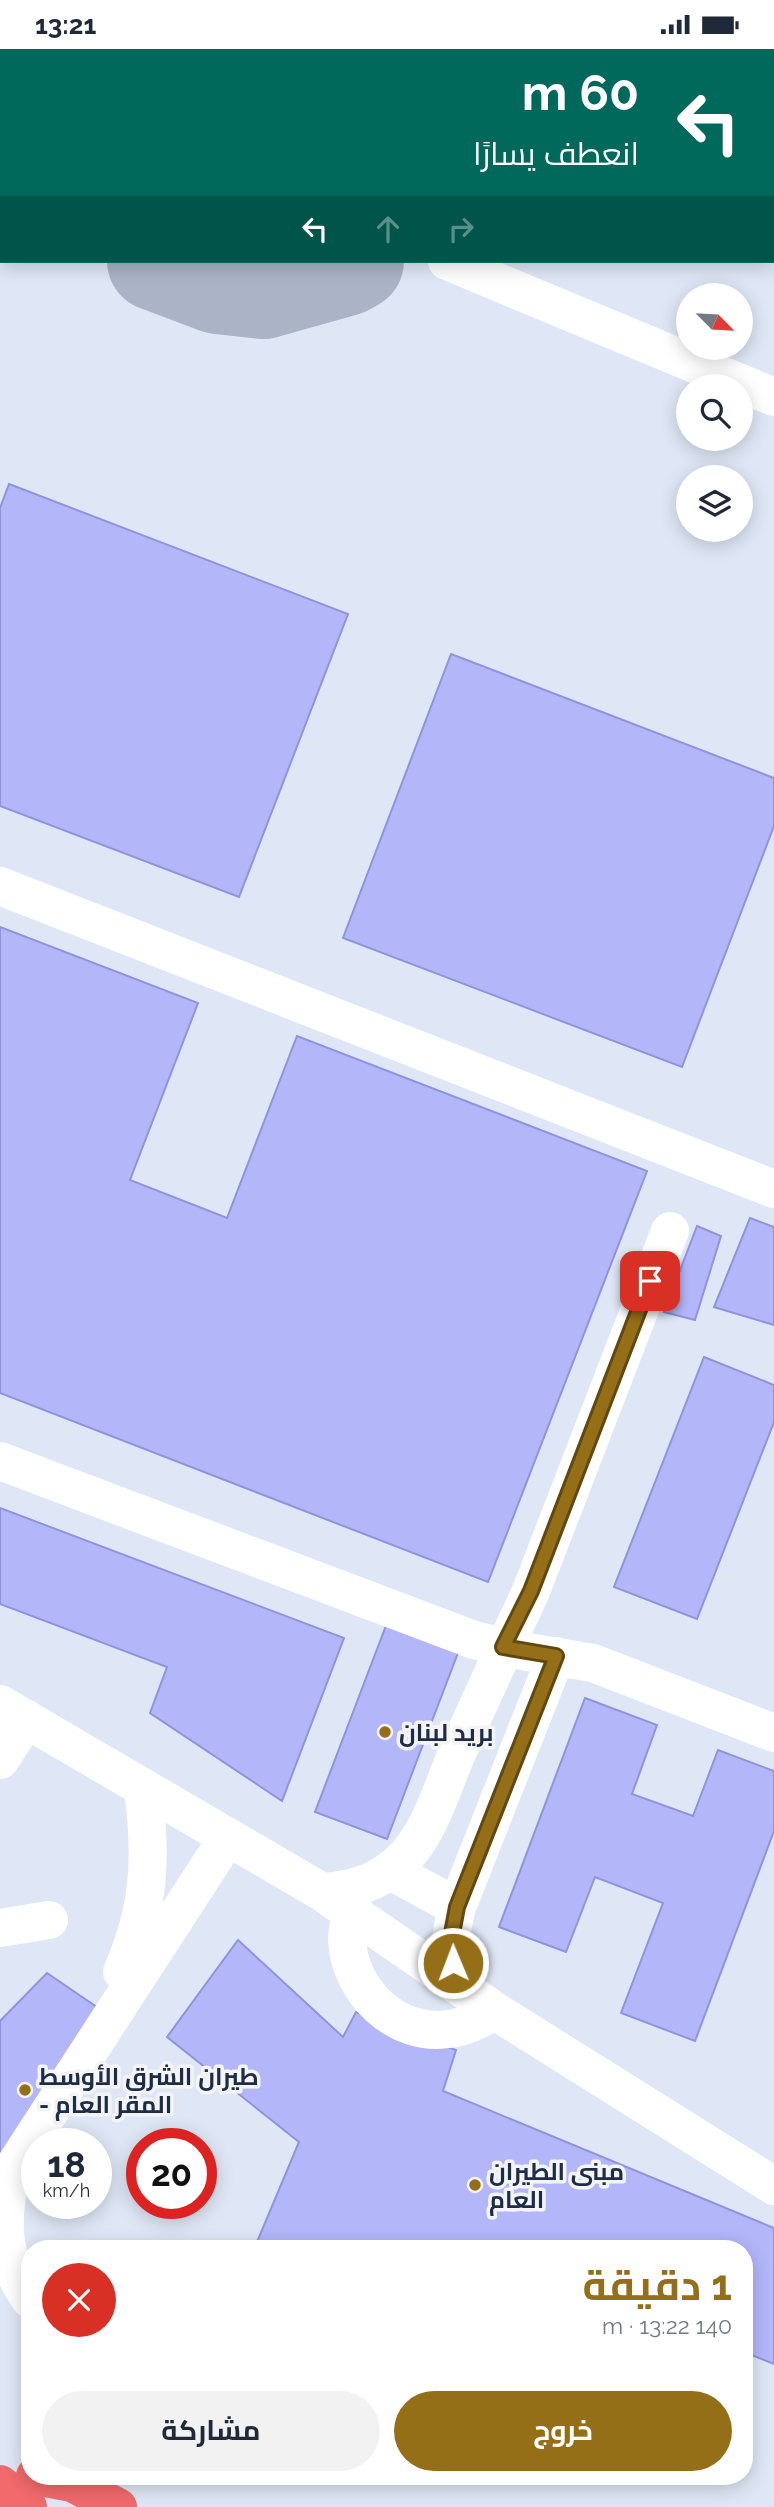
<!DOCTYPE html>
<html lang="ar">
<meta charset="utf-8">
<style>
body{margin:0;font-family:Raleway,Cairo,sans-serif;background:#f2f2f3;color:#1f2937;direction:rtl;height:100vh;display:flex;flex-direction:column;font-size:26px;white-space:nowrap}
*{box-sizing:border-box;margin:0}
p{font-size:23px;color:#747a83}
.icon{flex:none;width:38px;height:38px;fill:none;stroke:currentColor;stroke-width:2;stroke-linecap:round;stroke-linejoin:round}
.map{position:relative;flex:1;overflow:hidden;direction:ltr}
.panel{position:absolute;left:21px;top:2191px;width:732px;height:245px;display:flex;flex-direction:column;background:#fff;border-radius:28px;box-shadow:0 4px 18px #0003;direction:rtl}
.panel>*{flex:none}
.guide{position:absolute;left:0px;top:0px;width:775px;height:214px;box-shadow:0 4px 18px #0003;direction:rtl;background:#00695c;color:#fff;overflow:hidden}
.needle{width:46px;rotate:114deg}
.controls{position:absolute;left:676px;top:234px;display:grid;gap:14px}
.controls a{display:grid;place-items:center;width:77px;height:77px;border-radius:50%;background:#fff;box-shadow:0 4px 18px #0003;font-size:35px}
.speed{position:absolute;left:21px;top:2079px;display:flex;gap:14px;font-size:35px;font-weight:700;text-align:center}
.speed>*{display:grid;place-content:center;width:91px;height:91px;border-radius:50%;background:#fff;box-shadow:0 4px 18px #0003;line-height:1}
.speed small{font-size:18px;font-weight:400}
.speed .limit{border:10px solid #d22;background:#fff;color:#111}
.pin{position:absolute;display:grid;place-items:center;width:60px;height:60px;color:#fff;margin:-30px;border-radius:14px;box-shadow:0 4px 10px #0006}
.me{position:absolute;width:77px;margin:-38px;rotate:359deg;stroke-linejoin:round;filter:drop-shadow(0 0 5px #0008)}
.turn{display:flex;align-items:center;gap:24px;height:147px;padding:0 21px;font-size:32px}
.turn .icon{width:91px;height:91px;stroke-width:2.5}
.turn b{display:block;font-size:49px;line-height:60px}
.lanes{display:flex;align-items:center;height:66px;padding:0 21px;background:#0003;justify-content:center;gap:35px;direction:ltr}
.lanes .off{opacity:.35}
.round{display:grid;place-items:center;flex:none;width:74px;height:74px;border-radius:37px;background:#f2f2f3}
.headline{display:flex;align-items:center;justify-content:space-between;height:119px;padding:0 21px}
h1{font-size:42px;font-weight:700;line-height:52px;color:#956e18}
.primary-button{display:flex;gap:14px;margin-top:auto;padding:14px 21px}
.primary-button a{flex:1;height:80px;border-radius:42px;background:#956e18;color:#fff;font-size:28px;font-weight:700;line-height:80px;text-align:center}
.primary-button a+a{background:#f2f2f3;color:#1f2937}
.status{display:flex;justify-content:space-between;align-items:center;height:49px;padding:0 35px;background:#fff;direction:ltr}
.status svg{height:19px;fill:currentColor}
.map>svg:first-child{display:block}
</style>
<div class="status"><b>13:21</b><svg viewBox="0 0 49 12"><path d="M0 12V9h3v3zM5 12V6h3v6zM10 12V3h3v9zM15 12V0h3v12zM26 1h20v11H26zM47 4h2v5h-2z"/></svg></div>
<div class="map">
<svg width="774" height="2458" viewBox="0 0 774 2458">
<rect width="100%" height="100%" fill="#dfe7f6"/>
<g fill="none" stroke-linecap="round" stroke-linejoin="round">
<path stroke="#aab4c6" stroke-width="100" d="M463 0V2
M771 0 774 1
M0 151 2 152
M157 212 218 235 263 240 345 217 354 212"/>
</g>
<path fill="#b3b7fa" stroke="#9093dc" stroke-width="2" d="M9 435 348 565 239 848 0 757V459Z
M451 605 774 729V777L682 1018 343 889Z
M0 878 198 954 130 1131 227 1169 297 987 647 1122 488 1533 0 1344Z
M750 1169 774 1178V1276L714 1258Z
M697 1177 721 1187 695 1271 664 1263Z
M704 1308 774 1336V1373L697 1570 614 1538Z
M0 1459 344 1589 282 1752 150 1664 167 1618 0 1555Z
M387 1574 459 1601 387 1790 315 1763Z
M585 1649 657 1676 632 1745 693 1767 718 1701 774 1722V1782L695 1992 621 1964 663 1854 595 1828 566 1903 499 1878Z
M238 1891 343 1988 356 1963 456 2001 443 2042 774 2179V2315L744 2303V2200H254L299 2093 167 1988Z
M47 1924 107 1965 0 2111V1972Z"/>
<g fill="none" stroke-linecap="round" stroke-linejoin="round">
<path stroke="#fff" stroke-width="38" d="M0 26 2 27
M447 212 774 348
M0 837 774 1140
M0 1412 474 1591 522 1602 593 1614 774 1684
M0 1655 322 1843 495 1962 774 2137
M0 1711 27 1670
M391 1822 457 1858
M322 1843C354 1841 381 1833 404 1809 431 1782 442 1738 457 1704 481 1649 506 1596 531 1542L670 1182
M351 1863C350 1871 347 1881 347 1890 349 1942 396 1988 449 1980 466 1978 480 1970 495 1962
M0 1879 49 1871
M122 1923C150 1857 152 1809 143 1739
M471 1945C447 1915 448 1894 457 1858L556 1607
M30 2250C0 2208 0 2167 13 2119L228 1788"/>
<path stroke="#f16a6c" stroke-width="38" d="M35 2427 72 2434 118 2458
M0 2435 28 2458"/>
</g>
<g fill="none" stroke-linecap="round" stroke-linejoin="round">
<defs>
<path id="route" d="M453 1914 450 1895 457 1858 556 1607 503 1598 531 1542 650 1232"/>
</defs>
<use href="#route" stroke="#614810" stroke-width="18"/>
<use href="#route" stroke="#956e18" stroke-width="12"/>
</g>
<g fill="#956e18" stroke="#f4f4f4" stroke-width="2.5">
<circle cx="385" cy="1683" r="7"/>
<circle cx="25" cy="2041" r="7"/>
<circle cx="475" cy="2136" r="7"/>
</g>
<g text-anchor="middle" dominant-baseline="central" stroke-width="7" stroke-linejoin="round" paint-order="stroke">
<g font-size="24" font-weight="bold" fill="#1d2c47" stroke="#f4f4f4" text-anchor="start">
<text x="399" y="1683">بريد لبنان</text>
<text x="39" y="2027">طيران الشرق الأوسط<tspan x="39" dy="28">- المقر العام</tspan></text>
<text x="489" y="2122">مبنى الطيران<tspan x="489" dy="28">العام</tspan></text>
</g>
</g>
</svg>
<div class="controls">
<a><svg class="needle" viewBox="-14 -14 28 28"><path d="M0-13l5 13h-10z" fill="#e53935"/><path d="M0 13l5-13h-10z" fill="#747a83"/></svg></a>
<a><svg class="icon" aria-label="search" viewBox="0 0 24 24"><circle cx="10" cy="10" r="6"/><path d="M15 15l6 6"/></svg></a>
<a><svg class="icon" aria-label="layers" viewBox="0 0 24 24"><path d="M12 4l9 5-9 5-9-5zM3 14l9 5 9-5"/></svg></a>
</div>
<div class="speed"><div>18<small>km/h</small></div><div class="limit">20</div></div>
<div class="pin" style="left:650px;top:1232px;background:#d93025"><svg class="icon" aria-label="arrive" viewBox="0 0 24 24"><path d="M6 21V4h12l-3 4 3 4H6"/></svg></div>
<svg class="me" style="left:453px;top:1914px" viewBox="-20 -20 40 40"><circle r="17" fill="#956e18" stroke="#fff" stroke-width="3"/><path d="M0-11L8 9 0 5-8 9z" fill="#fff"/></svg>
<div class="guide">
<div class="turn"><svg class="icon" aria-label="left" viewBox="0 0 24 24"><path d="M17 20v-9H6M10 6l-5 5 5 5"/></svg><div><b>60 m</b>انعطف يسارًا</div></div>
<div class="lanes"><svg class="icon" aria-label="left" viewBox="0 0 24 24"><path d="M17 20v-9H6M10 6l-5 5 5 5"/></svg><svg class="icon off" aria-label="ahead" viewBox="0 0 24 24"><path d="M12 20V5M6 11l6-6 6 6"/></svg><svg class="icon off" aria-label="right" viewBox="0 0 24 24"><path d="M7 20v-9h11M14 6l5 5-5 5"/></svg></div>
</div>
<section class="panel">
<div class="headline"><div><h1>1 دقيقة</h1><p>140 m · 13:22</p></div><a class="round" style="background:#d93025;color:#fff"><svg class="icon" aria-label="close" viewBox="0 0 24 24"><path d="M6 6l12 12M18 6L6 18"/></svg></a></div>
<div class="primary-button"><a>خروج</a><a>مشاركة</a></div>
</section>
</div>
